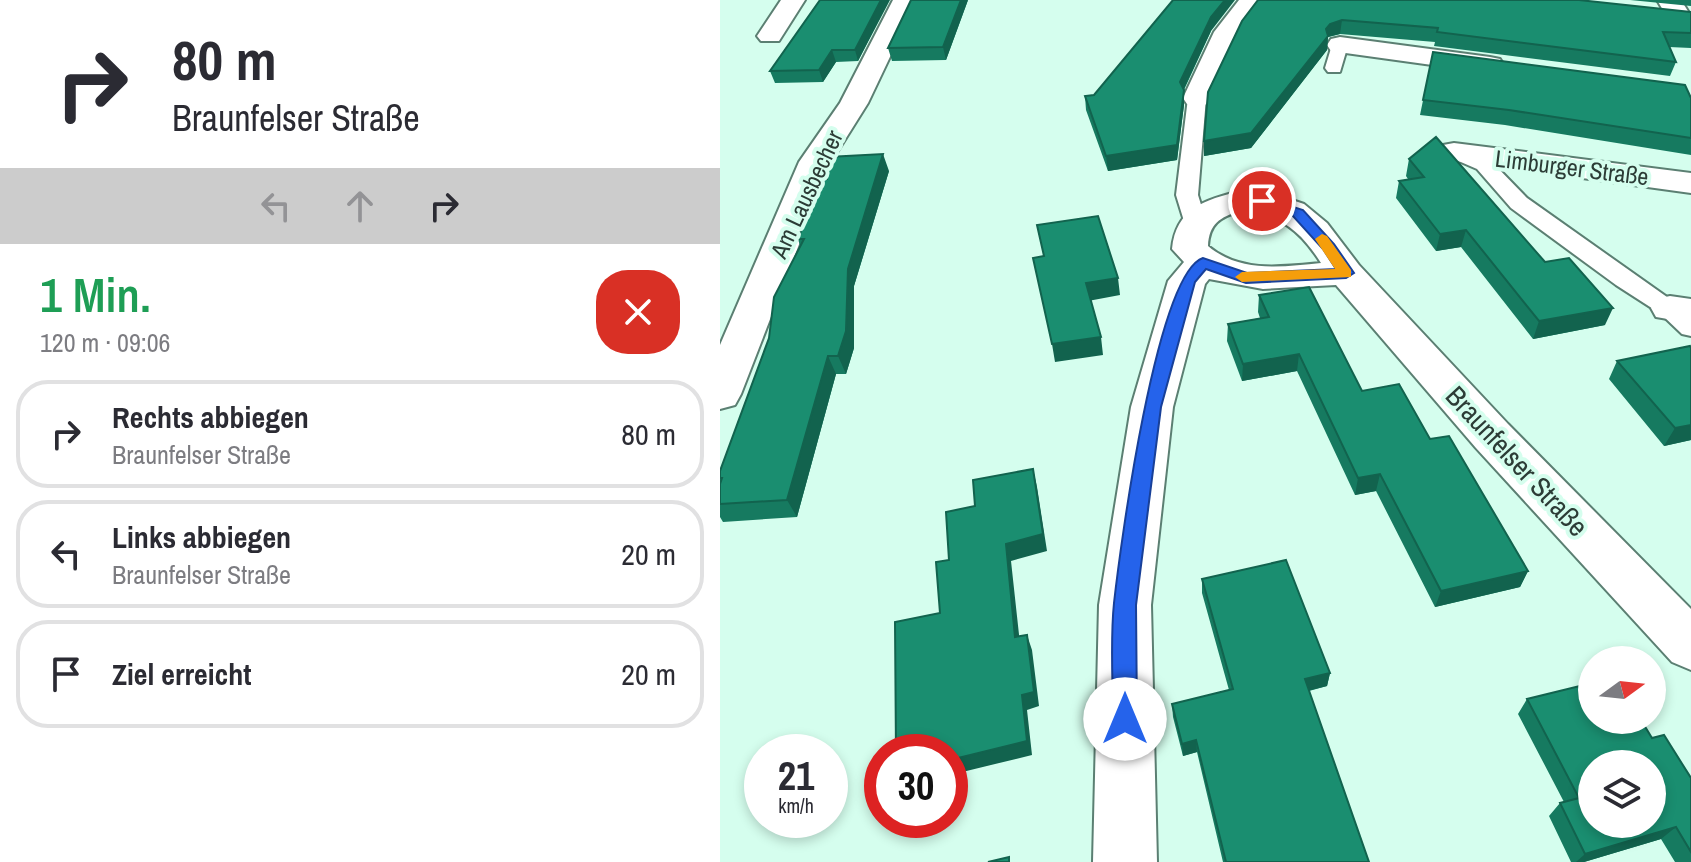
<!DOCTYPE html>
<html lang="de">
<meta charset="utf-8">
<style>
body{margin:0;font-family:"Archivo Narrow",sans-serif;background:#f2f2f3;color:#2b2b33;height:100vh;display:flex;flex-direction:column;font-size:30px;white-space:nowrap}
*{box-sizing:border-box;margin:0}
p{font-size:26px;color:#7c7c81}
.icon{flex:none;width:44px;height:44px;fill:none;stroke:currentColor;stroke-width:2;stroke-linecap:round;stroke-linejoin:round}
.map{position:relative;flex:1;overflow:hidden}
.panel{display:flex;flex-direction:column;background:#fff;width:720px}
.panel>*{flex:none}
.top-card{background:#fff;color:#2b2b33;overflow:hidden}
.needle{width:52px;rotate:75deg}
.tools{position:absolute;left:858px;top:646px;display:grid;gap:16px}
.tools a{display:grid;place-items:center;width:88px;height:88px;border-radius:50%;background:#fff;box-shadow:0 4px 12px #0003;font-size:40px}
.speed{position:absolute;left:24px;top:734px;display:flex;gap:16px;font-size:40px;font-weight:700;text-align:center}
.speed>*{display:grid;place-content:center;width:104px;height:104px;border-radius:50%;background:#fff;box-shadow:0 4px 12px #0003;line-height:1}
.speed small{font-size:20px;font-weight:400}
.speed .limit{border:12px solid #d22;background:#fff;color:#111}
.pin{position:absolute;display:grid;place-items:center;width:68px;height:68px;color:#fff;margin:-34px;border:4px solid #fff;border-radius:50%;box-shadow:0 2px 8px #0007}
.me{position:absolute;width:88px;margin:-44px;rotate:0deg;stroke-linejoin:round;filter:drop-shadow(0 0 6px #0008)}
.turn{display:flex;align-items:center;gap:28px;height:168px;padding:0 40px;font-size:36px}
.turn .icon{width:104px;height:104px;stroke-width:2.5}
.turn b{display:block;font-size:56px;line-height:68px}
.lanes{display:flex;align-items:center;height:76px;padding:0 40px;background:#0003;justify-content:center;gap:40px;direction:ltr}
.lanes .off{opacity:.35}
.round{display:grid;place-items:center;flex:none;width:84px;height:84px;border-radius:32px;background:#f2f2f3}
.headline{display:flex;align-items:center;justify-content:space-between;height:136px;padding:0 40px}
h1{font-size:48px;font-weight:600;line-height:60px;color:#1e9e55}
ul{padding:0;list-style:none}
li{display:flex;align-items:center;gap:24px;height:108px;margin:0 16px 12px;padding:0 24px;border:4px solid #e1e1e2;border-radius:32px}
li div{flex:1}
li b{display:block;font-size:30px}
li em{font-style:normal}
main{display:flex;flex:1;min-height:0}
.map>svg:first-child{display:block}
</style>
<main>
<section class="panel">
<div class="top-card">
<div class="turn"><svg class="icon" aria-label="right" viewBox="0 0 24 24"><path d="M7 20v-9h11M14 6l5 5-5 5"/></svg><div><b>80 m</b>Braunfelser Straße</div></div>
<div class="lanes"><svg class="icon off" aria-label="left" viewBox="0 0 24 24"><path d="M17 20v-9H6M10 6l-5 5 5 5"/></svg><svg class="icon off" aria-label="ahead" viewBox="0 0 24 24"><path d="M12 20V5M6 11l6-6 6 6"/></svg><svg class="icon" aria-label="right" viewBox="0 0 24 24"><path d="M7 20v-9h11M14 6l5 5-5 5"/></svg></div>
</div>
<div class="headline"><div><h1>1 Min.</h1><p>120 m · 09:06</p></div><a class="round" style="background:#d93025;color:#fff"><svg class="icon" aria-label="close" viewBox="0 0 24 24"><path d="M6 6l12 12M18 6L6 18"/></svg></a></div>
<ul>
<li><svg class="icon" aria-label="right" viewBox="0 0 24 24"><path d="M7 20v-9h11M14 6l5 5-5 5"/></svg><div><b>Rechts abbiegen</b><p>Braunfelser Straße</p></div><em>80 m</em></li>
<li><svg class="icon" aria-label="left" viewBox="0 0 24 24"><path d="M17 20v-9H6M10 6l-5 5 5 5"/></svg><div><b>Links abbiegen</b><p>Braunfelser Straße</p></div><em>20 m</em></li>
<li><svg class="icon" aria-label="arrive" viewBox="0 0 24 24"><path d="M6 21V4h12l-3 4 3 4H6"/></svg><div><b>Ziel erreicht</b></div><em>20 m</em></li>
</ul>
</section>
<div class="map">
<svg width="971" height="862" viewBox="0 0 971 862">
<rect width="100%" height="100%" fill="#d5feee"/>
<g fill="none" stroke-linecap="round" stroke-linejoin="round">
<defs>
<path id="service" d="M620 40 628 45 620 72H608L605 68 612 45Z
M477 93 486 98 478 195 486 221 475 228 464 221 456 195 468 98Z
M734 146 771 161 807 198 971 314V336L962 334 941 314 896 285 791 208 757 169 727 156 724 152Z"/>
<path id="minor" d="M61 0H85L59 41H41L37 36Z
M173 0H197L148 103 111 162 21 394 15 405 0 409V345L79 162 120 103Z
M519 0H544L519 33 487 104 477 107 467 104 463 98 494 32Z
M937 0H961L971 16V45L962 42Z
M620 37 770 57 780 59 784 65 780 71 770 73 611 51 607 45 611 39Z
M734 143 971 173V193L723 159 718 152 723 145Z
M520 191 569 199 584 204 607 223 639 265 788 424 971 609V670L952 662 756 448 616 285 543 289 489 279 485 284 453 407 431 605 437 862H373L379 605 411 407 448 281 464 262 452 249C456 208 485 200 520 191ZM520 211C559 213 581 231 601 263 562 267 520 273 488 246 489 224 500 217 520 211Z
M950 296 971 299V323L936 317 931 308 936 299Z"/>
</defs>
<use href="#service" stroke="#5b7f72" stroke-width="4"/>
<use href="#minor" stroke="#5b7f72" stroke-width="4"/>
<use href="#service" fill="#fff" fill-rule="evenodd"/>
<use href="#minor" fill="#fff" fill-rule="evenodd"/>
</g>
<path fill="#167a60" d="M169 0 138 61 116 62 103 82 55 83 50 71Z
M248 0 226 60 172 61 168 48Z
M538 0 971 12V48L949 47 956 62 950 76 714 46 715 42 620 34 608 37 607 50 531 148 484 156Z
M910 0H971V6Z
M491 31 464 90V105L457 160 388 171 366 110 365 96 374 95Z
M713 52 971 98V155L785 125 700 115Z
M689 159 825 262 885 325 813 339 741 247 716 251 676 198 679 181 688 179 686 176Z
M169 171 134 286V348L126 374H116L77 517 3 522 0 517V471L49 338 80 246 78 239 107 179Z
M539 295 642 391 710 439 808 571 800 587 715 607 656 491 635 495 577 371 522 381 507 341 508 324 540 318 538 312Z
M971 348V440L944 446 889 379 897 361Z
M482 579 610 673 607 686 589 691 649 862H503L477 752 463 756 453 717 452 704 509 690 482 593Z
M807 699 932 738 971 778V862H955L941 839 864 862H851L829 816 840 803 844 802 798 714Z"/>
<path fill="#12634e" d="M161 0H170L138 61 135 50Z
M241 0H248L226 60 223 47Z
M505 0H515L491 31 460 97V82L491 17Z
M622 20 620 34 608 37 607 50 531 148 484 156V141L606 29 610 24Z
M112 50 116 62 103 82 99 70Z
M464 90V105L457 160 388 171 386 156Z
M163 154 169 171 134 286V348L126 374 118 356 128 269Z
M746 230 741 247 716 251 720 234Z
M398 278 400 295 368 301 366 283Z
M893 308 885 325 813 339 819 321Z
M381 337 383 355 335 362 332 344Z
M579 354 577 371 522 381 523 364Z
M108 356 116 374 77 517 67 500Z
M971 425V440L944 446 955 428Z
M313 469 317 487 327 551 291 561 301 653 295 637 286 544Z
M660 474 656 491 635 495 638 478Z
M808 571 800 587 715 607 721 591Z
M307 635 312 650 319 706 307 710 312 755 230 775V760L302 695Z
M610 673 607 686 583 692 585 679Z
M476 740 477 752 463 756 462 744Z
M956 827 941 839 864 862H856L865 854Z"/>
<path fill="#1a8e70" stroke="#12634e" stroke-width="2" fill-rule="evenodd" d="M100 0H161L135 50H112L99 70 50 71Z
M191 0H241L223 47 168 48Z
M453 0H505L491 17 460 82 464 90 457 145 386 156 365 96 374 95Z
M538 0H859L971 12V33L943 32 956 62 717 32 718 28 622 20 610 24 606 29 608 36 531 133 484 141 488 92 522 21Z
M713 52 965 85 971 98V138L789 110 703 100Z
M716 137 825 262 849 258 893 308 819 321 746 230 720 234 679 181 704 177 689 159Z
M163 154 128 269 126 331 118 356H108L67 500 0 504V484L2 478H0V471L49 338 54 297 84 239H78L100 179H107L108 157Z
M378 216 398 278 366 283 381 337 332 344 313 258 324 256 317 225Z
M589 287 642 391 679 384 710 439 729 436 808 571 721 591 660 474 638 478 579 354 523 364 508 324 549 317 539 295Z
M970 346 971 348V425L955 428 897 361Z
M313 469 323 534 286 544 295 637 307 635 314 692 302 695 307 741 230 760V752H176L175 622 220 613 216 562 229 560 226 512 255 506 253 480Z
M566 560 610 673 585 679 649 862H506L476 740 462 744 452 704 513 689 482 579Z
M872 683V720H921L932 738 944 735 971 778V852L956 827 865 854 840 803 859 798 807 699ZM872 764H932V824H872Z
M289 857V862H268Z"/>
<path fill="#2563eb" stroke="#184099" stroke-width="2" d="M542 197 583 210 614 244 634 273 626 278 526 283 486 269 475 282 441 407 416 605 417 719 413 727 405 731 396 727 393 719C393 681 390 641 394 603 400 549 436 274 483 258L527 273 616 269 603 249 573 216 537 204 535 201Z"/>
<path fill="#f59e0b" d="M602 234 607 236 631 270V277L522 282 515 277 522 272 615 269 595 239Z"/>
<g text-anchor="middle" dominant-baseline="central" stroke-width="8" stroke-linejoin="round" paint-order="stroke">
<g font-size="24" fill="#2c3c36" stroke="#d5feee">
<text transform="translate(852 167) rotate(7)">Limburger Straße</text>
<text transform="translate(86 194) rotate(-65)">Am Lausbecher</text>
</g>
<g font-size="28" fill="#2c3c36" stroke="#d5feee">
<text transform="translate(797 461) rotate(47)">Braunfelser Straße</text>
</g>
</g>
</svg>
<div class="tools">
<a><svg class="needle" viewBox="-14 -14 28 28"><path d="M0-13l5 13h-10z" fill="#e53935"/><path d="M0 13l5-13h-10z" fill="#7c7c81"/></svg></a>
<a><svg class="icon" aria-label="layers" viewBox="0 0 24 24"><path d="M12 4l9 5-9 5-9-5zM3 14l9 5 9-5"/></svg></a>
</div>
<div class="speed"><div>21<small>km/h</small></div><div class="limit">30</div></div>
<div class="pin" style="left:542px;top:201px;background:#d93025"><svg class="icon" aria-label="arrive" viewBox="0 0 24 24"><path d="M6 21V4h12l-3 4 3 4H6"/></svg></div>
<svg class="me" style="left:405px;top:719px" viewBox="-20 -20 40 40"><circle r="19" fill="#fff"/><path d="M0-13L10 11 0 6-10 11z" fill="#2563eb"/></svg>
</div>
</main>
